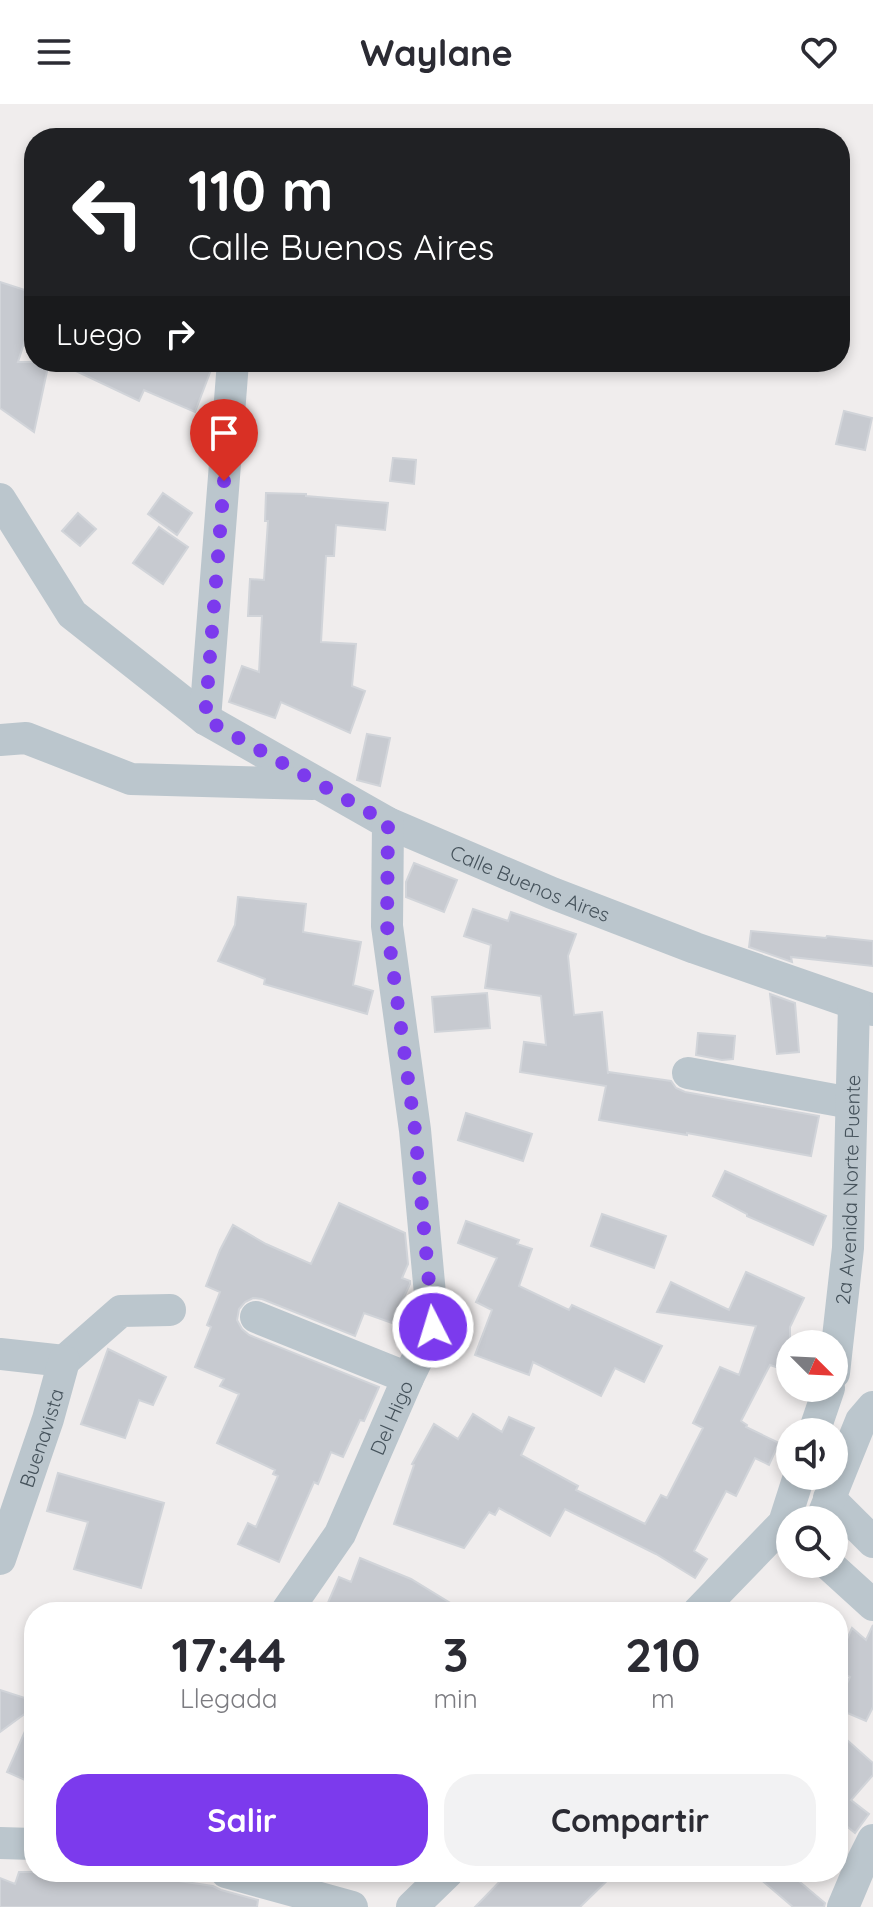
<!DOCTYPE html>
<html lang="es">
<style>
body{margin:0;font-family:Quicksand,sans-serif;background:#f2f2f3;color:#2b2b33;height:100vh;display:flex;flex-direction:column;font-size:30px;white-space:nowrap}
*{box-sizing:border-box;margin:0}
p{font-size:26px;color:#7c7c81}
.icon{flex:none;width:44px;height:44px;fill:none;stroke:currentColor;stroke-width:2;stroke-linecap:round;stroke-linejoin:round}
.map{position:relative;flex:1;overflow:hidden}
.drawer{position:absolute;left:24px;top:1498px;width:824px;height:280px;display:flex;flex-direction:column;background:#fff;border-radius:32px;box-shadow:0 4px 12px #0003}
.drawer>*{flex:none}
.guide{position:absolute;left:24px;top:24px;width:826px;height:244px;border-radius:32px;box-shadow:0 4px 12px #0003;background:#202124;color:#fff;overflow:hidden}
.needle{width:52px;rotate:114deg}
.tools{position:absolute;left:776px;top:1226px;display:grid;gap:16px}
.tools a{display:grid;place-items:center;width:72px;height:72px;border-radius:50%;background:#fff;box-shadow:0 4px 12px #0003;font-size:40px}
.pin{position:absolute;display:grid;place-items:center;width:68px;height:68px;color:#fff;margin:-82px -34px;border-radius:50% 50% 50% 0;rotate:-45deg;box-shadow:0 0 8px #0007}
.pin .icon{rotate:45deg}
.me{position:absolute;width:88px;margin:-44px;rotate:355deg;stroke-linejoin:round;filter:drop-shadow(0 0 6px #0008)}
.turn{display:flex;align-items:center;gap:28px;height:168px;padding:0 32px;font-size:36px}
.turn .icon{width:104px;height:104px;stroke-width:2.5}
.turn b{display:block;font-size:56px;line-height:68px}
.then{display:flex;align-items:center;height:76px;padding:0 32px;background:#0003;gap:16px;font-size:30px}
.eta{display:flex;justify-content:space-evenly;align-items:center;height:136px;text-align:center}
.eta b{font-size:48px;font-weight:700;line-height:56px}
.button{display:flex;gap:16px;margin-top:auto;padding:16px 32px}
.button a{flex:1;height:92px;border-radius:32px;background:#7c3aed;color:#fff;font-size:32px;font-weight:700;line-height:92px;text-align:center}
.button a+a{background:#f2f2f3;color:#2b2b33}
header{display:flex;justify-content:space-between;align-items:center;height:104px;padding:0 32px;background:#fff;font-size:36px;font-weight:700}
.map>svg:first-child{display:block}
</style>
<header><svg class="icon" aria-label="menu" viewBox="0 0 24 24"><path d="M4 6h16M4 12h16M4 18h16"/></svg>Waylane<svg class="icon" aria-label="heart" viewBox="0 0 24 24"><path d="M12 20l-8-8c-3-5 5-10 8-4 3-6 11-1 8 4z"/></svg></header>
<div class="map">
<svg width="873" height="1803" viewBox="0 0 873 1803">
<rect width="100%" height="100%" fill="#f0eded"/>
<path fill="#c7cad0" stroke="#d1d4d9" stroke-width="2" d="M0 178 34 189V208L18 258H49L34 328 0 304Z
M57 258H214L195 308 144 286 139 297Z
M844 307 872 314 865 346 836 340Z
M393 354 416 356 414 380 390 377Z
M163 389 192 409 177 431 148 410Z
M266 389 306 390V392L388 399 385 426 336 421 334 452H326L321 538 356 540 352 582 365 587 350 629 281 598 275 614 229 598 242 562 259 568 262 512H248L250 475 264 476 268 417H265Z
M78 409 96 425 80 442 62 427Z
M159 423 188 443 163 480 133 459Z
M367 630 390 634 380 682 357 676Z
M414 759 457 776 444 808 406 793V778Z
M238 793 306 800 303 828 361 838 353 881 373 887 367 910 264 880 265 875 218 857 235 821Z
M473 805 508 817 511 808 576 830 568 852 574 911 602 908 608 970V968L671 977 676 984 685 988 819 1012 811 1052 687 1029V1031L599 1016 606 982 520 968 524 938 546 941 541 892 485 884 491 841 464 832Z
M751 827 826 834 827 832 873 837V862L791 853 792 858 749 843Z
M487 889 490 924 435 928 432 893Z
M770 890 795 899 799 948 777 950Z
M698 929 735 932 733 955 722 956 696 951Z
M466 1009 532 1030 523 1057 458 1036Z
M725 1067 826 1112 813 1141 747 1112V1110L713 1092Z
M339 1099 405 1129 408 1160 402 1174 410 1177V1180L392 1219 364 1209 355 1232 262 1195 253 1194 245 1198 239 1205 237 1216 242 1225 249 1231 379 1283 364 1317 360 1316 343 1353 331 1348 318 1380 314 1378 279 1458 238 1440 248 1419 256 1423 278 1372 273 1370 275 1366 217 1339 239 1290 220 1282 224 1275 195 1263 211 1223 207 1221 220 1188 206 1182 220 1146 233 1121 266 1140 311 1160Z
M602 1110 666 1132 654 1164 591 1142Z
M466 1117 519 1136 517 1140 532 1145 519 1182 569 1206 572 1201 662 1242 644 1278 615 1264 601 1292 533 1258 529 1271 475 1251 492 1206 476 1198 497 1154 458 1139Z
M746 1168 804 1194 790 1223V1252L785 1266 770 1261 741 1317 747 1321 746 1323 779 1339 769 1361 755 1354 736 1392 726 1387 694 1447 707 1455 695 1474 656 1450 565 1405 550 1432 499 1404 495 1411 489 1408 464 1444 394 1420 414 1361 412 1360 434 1320 458 1335 473 1310 502 1328 509 1313 534 1324 521 1351 578 1382 576 1386 645 1420 661 1391 667 1394 703 1324 693 1319 720 1263 739 1271 756 1222 657 1208 671 1178 729 1206Z
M108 1245 166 1273 153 1301 139 1296 125 1334 81 1320Z
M58 1369 164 1399 141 1484 74 1465 88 1418 47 1407Z
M360 1454 411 1475 465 1508H324L339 1473 351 1478Z
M873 1521V1603L866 1617 838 1605V1599L850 1573 838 1567V1555L852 1524 866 1536Z
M0 1586 34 1597V1603L0 1628Z
M34 1607V1680L7 1668Z
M838 1628 873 1659V1671L851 1696 869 1710 855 1729 838 1715Z
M19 1768H117L213 1782 221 1786 258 1796 257 1803H0V1774L15 1780Z
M509 1768H616L580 1803H475Z
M752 1768H788L825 1799 824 1803H793Z"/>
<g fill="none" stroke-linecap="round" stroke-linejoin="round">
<g stroke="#bbc6cd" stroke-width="32">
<path id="s1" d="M0 395 72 510 205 615 388 719 552 789 695 844 873 906"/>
<path d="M205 615 233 258"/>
<path d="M0 636 26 634 131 675 313 680"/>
<path d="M688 969 851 999"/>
<path d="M256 1213 408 1274"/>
<path d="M0 1250 64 1257"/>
<path d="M64 1257 121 1207 170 1206"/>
<path id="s2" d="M834 1269 848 1144 854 900"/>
<path d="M814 1328 829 1284"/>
<path d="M829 1394 873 1438"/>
<path d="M821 1416 861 1317 873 1303"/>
<path id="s3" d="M0 1455 48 1315 64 1257"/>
<path d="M828 1460 873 1501"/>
<path id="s4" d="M286 1508 340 1430 408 1274 433 1223 415 1026 387 822 388 719"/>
<path d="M698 1508 784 1419 799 1372"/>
<path d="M0 1739 34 1740"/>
<path d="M226 1768 352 1803"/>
<path d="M412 1803 448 1768"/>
<path d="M843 1803 862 1758 873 1736"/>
</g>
</g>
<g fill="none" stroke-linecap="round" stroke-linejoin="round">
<path stroke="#7c3aed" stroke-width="14" stroke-dasharray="0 25.2" d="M224 377 205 615 388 719 387 822 415 1026 433 1223"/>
</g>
<g text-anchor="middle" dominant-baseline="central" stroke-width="6" stroke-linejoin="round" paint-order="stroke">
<g font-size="20" fill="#45525b" stroke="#fff">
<text stroke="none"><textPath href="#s1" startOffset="670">Calle Buenos Aires</textPath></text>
<text stroke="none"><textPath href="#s2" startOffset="184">2a Avenida Norte Puente</textPath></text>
<text stroke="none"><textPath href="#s4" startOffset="222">Del Higo</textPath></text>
<text stroke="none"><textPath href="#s3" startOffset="128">Buenavista</textPath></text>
</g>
</g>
</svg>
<div class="tools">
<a><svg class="needle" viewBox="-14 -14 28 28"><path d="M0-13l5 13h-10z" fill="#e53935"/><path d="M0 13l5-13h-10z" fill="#7c7c81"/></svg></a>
<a><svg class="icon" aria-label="sound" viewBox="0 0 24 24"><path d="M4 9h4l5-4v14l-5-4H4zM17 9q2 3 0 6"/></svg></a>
<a><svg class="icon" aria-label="search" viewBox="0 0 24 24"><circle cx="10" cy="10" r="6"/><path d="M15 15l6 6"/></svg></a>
</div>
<div class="pin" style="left:224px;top:377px;background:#d93025"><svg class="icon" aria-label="arrive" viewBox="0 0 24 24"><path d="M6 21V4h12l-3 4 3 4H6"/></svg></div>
<svg class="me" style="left:433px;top:1223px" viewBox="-20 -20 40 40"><circle r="17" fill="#7c3aed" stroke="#fff" stroke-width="3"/><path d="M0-11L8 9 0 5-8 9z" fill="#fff"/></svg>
<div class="guide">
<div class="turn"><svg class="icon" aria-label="left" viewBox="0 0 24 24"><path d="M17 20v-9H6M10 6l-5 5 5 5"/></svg><div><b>110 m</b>Calle Buenos Aires</div></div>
<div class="then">Luego<svg class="icon" aria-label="right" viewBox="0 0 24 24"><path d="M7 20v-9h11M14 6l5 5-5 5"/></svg></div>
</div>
<section class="drawer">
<div class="eta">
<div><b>17:44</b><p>Llegada</p></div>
<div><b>3</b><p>min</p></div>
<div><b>210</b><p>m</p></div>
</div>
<div class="button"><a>Salir</a><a>Compartir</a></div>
</section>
</div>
